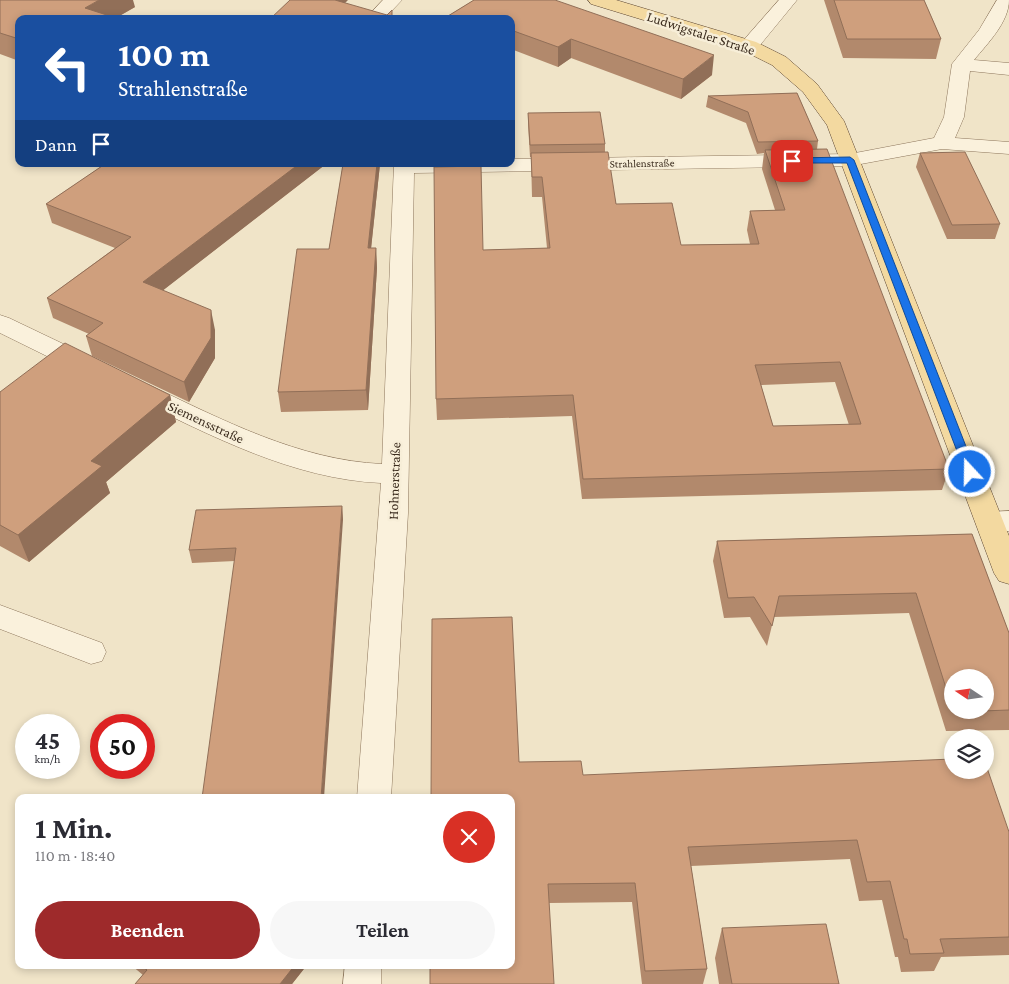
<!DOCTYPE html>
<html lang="de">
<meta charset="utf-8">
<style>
body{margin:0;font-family:"Crimson Pro",serif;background:#f7f7f7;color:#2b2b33;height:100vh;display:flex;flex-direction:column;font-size:19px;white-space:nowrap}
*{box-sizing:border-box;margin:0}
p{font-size:16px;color:#7c7c81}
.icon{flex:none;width:28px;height:28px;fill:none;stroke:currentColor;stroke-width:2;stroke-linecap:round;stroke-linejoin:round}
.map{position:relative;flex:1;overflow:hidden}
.drawer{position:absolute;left:15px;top:794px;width:500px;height:175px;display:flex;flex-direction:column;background:#fff;border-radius:10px;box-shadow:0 2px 8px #0003}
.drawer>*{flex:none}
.guide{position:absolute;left:15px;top:15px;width:500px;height:152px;border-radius:10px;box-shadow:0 2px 8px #0003;background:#1a4fa0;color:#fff;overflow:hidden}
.needle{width:32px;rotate:283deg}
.controls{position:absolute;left:944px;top:669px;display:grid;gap:10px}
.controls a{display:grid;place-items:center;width:50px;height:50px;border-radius:50%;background:#fff;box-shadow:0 2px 8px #0003;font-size:25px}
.speed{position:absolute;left:15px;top:714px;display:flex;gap:10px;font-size:25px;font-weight:700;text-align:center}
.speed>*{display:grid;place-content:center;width:65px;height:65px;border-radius:50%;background:#fff;box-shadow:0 2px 8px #0003;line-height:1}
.speed small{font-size:12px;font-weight:400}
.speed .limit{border:8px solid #d22;background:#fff;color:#111}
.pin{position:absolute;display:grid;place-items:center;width:42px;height:42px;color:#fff;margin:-21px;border-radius:10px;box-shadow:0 2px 8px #0006}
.me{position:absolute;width:55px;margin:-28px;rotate:339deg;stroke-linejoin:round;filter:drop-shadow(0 0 4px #0008)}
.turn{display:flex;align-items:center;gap:18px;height:105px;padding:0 20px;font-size:22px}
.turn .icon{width:65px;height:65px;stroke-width:2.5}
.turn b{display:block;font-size:35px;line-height:42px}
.then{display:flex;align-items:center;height:48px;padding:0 20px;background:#0003;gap:10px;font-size:19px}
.round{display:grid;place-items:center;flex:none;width:52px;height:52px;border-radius:26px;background:#f7f7f7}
.summary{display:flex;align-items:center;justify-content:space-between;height:85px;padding:0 20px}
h1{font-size:30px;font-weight:700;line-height:38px}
.cta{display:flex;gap:10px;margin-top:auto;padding:10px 20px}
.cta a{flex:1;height:58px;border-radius:30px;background:#9e2a2b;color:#fff;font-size:20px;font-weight:700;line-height:58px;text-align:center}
.cta a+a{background:#f7f7f7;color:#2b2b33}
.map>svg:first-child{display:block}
</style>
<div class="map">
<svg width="1009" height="984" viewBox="0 0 1009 984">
<rect width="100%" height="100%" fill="#f0e4c8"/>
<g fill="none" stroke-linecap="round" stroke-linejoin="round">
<defs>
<path id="minor" d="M383 0H402L384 19H365Z
M779 0H797L756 50 749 52 742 50 740 46 742 42Z
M997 0H1009C1009 22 988 43 974 60L1009 63V75L970 71 964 117 955 138 1009 142V154L942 149 850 166 414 173 408 513 391 798H357L381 483C292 479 210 435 131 397L127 391 131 385 140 383 149 385C223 420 299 460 382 464L394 164H511V159L850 154 934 138 944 117 952 64 979 30Z
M0 315 9 318 99 361 102 367 99 373 90 375 81 373 0 333Z
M1009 511V531L990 532 980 529 976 522 980 515 990 512Z
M0 605 102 643 106 652 102 661 91 664 0 629Z
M345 965H381V984H343Z"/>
<path id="major" d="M588 0H616L756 42 786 57 817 84 844 121 1009 536V584L999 581 994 573 827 125 803 92 772 65 742 50 591 4Z"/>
</defs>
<use href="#minor" stroke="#8d765c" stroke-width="1"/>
<use href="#major" stroke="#5b4430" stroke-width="1"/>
<use href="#minor" fill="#faf1dc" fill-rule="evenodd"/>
<use href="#major" fill="#f3d9a0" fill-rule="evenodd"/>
</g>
<path fill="#b2896c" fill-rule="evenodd" d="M0 0 135 7 114 19H19V61L0 54Z
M474 0 712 75 681 99 571 58 558 67 511 49V19H448V16Z
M824 0H924L941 39 936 59 843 58Z
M797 93 818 141 817 149 949 469 942 490 582 499 572 416 437 420 436 399 483 250 547 248 542 197H532L531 157H530L528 124V113L605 144V152L616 204 681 245 750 244 747 230 750 211 775 210 762 169 764 153 757 154 746 123 706 107 708 96ZM835 382 849 425 773 426 761 385Z
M920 153 1000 224 995 239H947L916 167Z
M105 164H326L163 290 215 330V358L189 402 92 356 86 336 89 334 53 318 47 298 115 248 52 223 46 204Z
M343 164H380L371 248H376L377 268 368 410 281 412 278 392 329 249Z
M0 392 170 395 176 422 106 482 110 493 29 562 0 546Z
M342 506 343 520 235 561 192 563 189 550Z
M972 534 1009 633V730L946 731 909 613 774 617 767 646 750 617 724 618 713 561 717 541ZM952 678 985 710H952Z
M519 762 583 775 1009 832V955L941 957 934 971 901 972 898 957H895L882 900 859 901 850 859 691 866 707 969 703 984H642L632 902 549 903Z
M722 928 839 984H719L715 958Z
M131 965H307L292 984H135L143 975Z"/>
<path fill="#916f58" d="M99 0H133L135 7 114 19H88L85 8Z
M334 0H348L335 13Z
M571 39V58L558 67V47Z
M714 55 712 75 681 99 683 79Z
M299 164H326L148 302 143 282Z
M377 164H380L369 268 368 248Z
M376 248 377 268 368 410 366 390Z
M211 310 215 330V358L189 402 184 382Z
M170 395 176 422 106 482 110 493 29 562 18 535 91 461Z
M342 506 343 520 324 798H321Z
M295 965H307L292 984H280Z"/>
<path fill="#cf9f7d" stroke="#916f58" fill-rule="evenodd" d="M0 0H99L85 8 113 17 110 19H19V39L0 33Z
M290 0H335L387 15 392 10V16L397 17V19H270Z
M474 0H555L714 55 683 79 571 39 558 47 511 30V19H456L448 16Z
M834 0H924L941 39H847Z
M797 93 818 141 758 142 748 112 708 96Z
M600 112 605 144 530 145 528 113Z
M827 149 949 469 583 479 573 395 436 399 434 167 481 166 483 250 550 248 542 177H532L531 153 608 152 616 204 672 203 681 245 759 244 750 211 785 210 765 150ZM840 362 861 424 773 426 755 365Z
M965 152 1000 224 952 225 920 153Z
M105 164H299L143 282 211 310V338L184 382 86 336 103 323 47 298 131 237 46 204Z
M343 164H377L368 248H376L366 390 278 392 297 249H329Z
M65 343 170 395 91 461 102 466 18 535 0 525V392Z
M342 506 321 798H202L236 548 189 550 196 510Z
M972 534 1009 633V710L954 712 953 710H985V678H952V707L916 593 779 596 772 626 754 597 728 598 717 541Z
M512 617 519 762 581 761 583 775 952 759V770H985V762L1009 832V937L940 939 944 953 910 954 907 939H904L890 881 867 882 857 840 688 847 707 969 645 971 635 883 548 884 554 984H430V965H511V798H431L432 619Z
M826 924 839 984H732L722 928Z
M140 965H295L280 984H135L147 970Z"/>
<path fill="#1a73e8" stroke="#114b97" d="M850 157 854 160 976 472 974 475 970 476 965 472 847 163H792L788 161 792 158Z"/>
<g text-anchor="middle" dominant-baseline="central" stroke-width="5" stroke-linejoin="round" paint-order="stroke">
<g font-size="11" fill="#3d2e20" stroke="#f7eed8">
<text transform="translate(642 163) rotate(-1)">Strahlenstraße</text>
</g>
<g font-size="14" fill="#3d2e20" stroke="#f7eed8">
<text transform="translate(701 33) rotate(18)">Ludwigstaler Straße</text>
<text transform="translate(206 422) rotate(25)">Siemensstraße</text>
<text transform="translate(394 481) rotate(-88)">Hohnerstraße</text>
</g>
</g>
</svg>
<div class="controls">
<a><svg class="needle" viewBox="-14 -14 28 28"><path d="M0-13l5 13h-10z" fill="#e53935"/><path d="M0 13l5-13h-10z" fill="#7c7c81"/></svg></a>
<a><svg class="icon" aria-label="layers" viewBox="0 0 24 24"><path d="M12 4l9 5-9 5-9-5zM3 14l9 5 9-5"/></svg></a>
</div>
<div class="speed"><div>45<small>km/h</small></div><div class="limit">50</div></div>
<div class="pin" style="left:792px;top:161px;background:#d93025"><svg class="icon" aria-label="arrive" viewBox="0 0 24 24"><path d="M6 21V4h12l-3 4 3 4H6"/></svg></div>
<svg class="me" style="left:970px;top:472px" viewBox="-20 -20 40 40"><circle r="17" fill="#1a73e8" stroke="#fff" stroke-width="3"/><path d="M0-11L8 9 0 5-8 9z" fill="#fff"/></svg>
<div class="guide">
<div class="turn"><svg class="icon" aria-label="left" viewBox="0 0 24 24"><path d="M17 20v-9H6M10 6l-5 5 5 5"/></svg><div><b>100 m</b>Strahlenstraße</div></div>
<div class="then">Dann<svg class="icon" aria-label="arrive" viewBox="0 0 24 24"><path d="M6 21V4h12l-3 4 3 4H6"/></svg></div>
</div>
<section class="drawer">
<div class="summary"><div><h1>1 Min.</h1><p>110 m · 18:40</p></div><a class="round" style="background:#d93025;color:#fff"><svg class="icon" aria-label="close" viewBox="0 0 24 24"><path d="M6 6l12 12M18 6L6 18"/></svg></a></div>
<div class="cta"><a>Beenden</a><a>Teilen</a></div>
</section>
</div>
